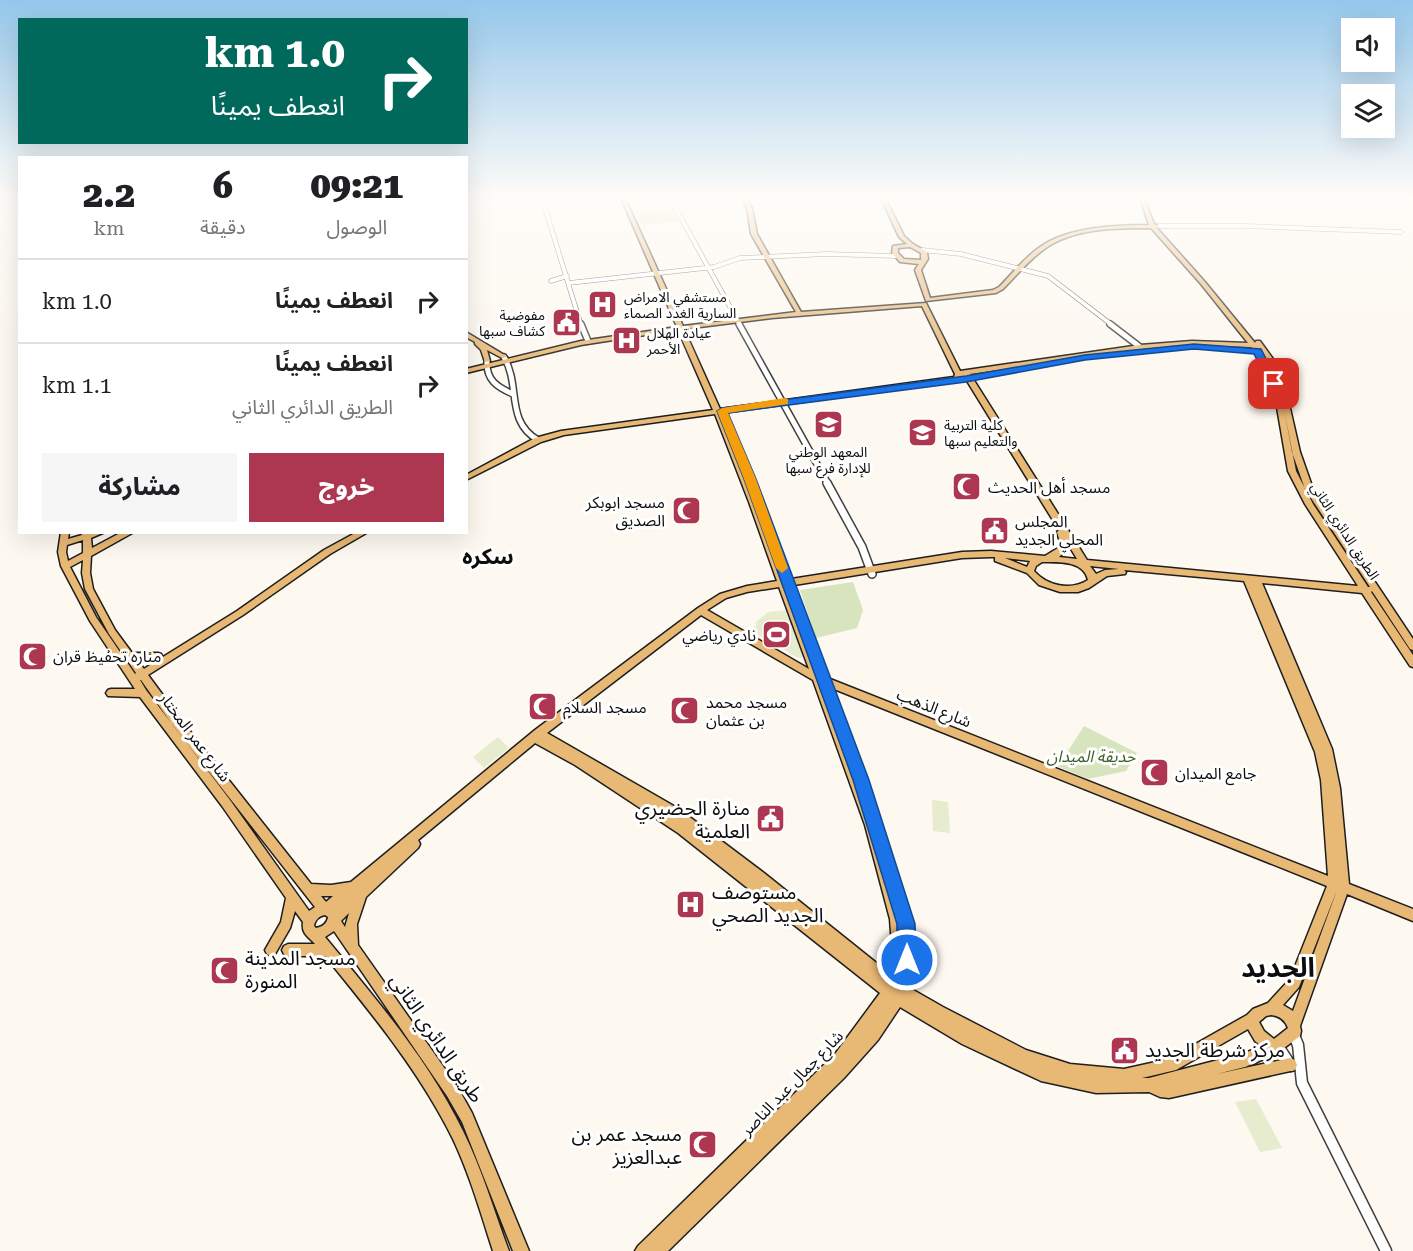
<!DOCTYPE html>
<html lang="ar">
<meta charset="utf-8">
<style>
body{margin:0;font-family:"Roboto Serif","Noto Sans Arabic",serif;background:#f6f6f6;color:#202124;direction:rtl;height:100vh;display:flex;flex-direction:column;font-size:22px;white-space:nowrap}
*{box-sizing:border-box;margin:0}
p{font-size:20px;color:#757577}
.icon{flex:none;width:33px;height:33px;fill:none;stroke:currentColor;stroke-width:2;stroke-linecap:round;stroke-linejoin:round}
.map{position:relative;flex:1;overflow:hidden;direction:ltr}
.drawer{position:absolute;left:18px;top:156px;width:450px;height:378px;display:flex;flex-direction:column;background:#fff;border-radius:0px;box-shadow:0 6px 24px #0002;direction:rtl}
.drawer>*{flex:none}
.top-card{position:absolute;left:18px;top:18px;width:450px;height:126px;border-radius:0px;box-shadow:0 6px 24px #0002;direction:rtl;background:#00695c;color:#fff;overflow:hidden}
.tools{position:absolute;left:1341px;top:18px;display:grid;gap:12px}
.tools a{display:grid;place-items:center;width:54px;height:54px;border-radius:0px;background:#fff;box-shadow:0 6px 24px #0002;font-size:30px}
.pin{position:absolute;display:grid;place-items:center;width:51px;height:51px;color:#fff;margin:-26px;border-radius:12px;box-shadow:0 3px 9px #0006}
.me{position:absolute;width:66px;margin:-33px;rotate:0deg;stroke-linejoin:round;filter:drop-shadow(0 0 4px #0008)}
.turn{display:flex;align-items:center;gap:21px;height:126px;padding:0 24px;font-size:27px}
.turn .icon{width:78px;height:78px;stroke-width:2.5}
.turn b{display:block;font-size:42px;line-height:51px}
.eta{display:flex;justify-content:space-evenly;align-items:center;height:102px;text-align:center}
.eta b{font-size:36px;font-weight:800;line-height:42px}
.cta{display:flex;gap:12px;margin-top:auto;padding:12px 24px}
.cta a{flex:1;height:69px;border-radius:0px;background:#ad3650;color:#fff;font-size:24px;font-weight:800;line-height:69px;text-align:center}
.cta a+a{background:#f6f6f6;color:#202124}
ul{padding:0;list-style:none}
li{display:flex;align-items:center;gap:18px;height:84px;padding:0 24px;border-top:2px solid #e0e0e0}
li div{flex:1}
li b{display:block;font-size:22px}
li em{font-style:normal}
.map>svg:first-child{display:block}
</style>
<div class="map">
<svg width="1413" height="1251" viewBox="0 0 1413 1251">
<rect width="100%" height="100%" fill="#fdf8f0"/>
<path fill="#d8e4bd" d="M671 208 678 221 644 225 640 223 636 213Z
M853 582 863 610 857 628 816 638 800 590Z
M1084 726 1137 753 1126 771 1088 779 1059 767 1057 761 1064 757Z"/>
<path fill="#e7ecce" d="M789 610 804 657 798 658 752 631 757 624 755 623 768 612Z
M498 737 509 748 484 768 473 757Z
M932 800 948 802 950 833 933 831Z
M1256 1099 1282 1148 1260 1152 1235 1102Z"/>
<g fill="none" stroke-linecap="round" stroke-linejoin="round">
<defs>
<path id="minor-far3" d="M542 198 581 325
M670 198 740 325
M1159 226H1245L1401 232
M922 250 961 254 1048 276 1112 325
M551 281 567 276
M569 283 714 267 740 258 827 254 896 256"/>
<path id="minor-far2" d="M581 324 588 341
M739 324 828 484
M1110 324 1140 347 1141 351
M504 357C521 386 505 421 538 440
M487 361C486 380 497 387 513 394"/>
<path id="minor-far1" d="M827 483 862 547 872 574"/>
<path id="minor" d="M1293 1033 1298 1045 1302 1083 1386 1251
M1278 1046 1291 1066"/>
<path id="major" d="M621 198H625L683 326 796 312 751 234 747 208 742 198H746L752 208 757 234 801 312 926 303 960 371 1140 345 1192 341 1248 343 1201 284 1151 228C1116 228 1072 228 1043 250 1028 261 1016 276 1003 289L996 293 926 301 915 270 919 264 900 262 892 253 893 246 907 244 899 237 881 198H885L904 236 913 244 927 252 928 259 921 270 930 298 993 290 999 287C1012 274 1024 258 1040 247 1068 227 1115 225 1149 225L1140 198H1144L1154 224 1159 226 1156 227 1205 282 1255 343 1256 341H1260L1273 359 1281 377 1287 395 1300 452 1313 489 1413 639V650L1410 649 1372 591 1371 592 1413 655V667L1410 666 1362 593 1262 583 1332 749 1340 788 1349 884 1413 909V921L1347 894 1300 1026 1301 1031 1300 1036 1276 1054 1245 1067 1217 1074 1290 1058 1295 1060 1297 1065 1295 1070 1169 1098 1160 1097 1149 1092 1096 1093 1041 1081 962 1044 900 1007 878 1040 844 1078 668 1251H635L638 1246 835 1054 880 993 678 833 575 765 535 743 418 840 420 844 418 848 366 897 357 924 358 945 457 1086 472 1113 529 1251H513L462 1122 447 1096 334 931 325 937C375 998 428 1059 463 1131 482 1169 494 1211 509 1251H493C481 1214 470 1175 453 1139 420 1072 372 1014 325 956H288L284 954 282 950 284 946 288 944H315C309 937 301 934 303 922L295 911 290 928 275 954 271 956 267 954 265 950 281 922 286 898 222 806 140 697 108 696 106 693 108 690 111 689H135L90 621 61 566 58 552 61 532H69L68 539 82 535 81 532H105L91 538 92 548 122 532H134L91 556 90 573 93 589 115 630 132 653H158L161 654 163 657 237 611 324 550 357 532H368L330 554 243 615 148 675 182 721 311 884 331 885 351 882 535 730 698 608 720 594 747 586 777 581 749 502 715 414 564 435 541 442 466 480V475L535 438 561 431 713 410 678 330 581 345 466 373V369L581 341 677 327ZM910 247 921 253V260L904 259 898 253V248ZM922 306 955 374 954 377 720 409 684 329 772 318ZM1192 345 1251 347 1255 351 1275 396 1288 471 1305 504 1358 586 1087 560 970 374 1140 349ZM1261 351 1275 377 1280 393ZM962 380 967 381 1059 530 1057 532 1060 542 1058 548 1045 556 991 551 962 552 785 580 757 502 722 413ZM1284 409 1292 452 1305 489 1370 587H1368L1313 504 1296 471ZM83 540V553L68 561 66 552 67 545ZM1068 544 1077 559 1059 557 1065 551ZM991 557H995V561L1027 573 1039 585 1060 592H1078L1089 588 1107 576 1125 574 1126 572 1124 570 1244 581 1315 752 1321 780 1328 876 820 675 788 586 962 558ZM1005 558 1030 561 1027 567ZM83 560 82 573 85 589 109 634 136 673 135 674 96 617 70 567ZM1042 562C1057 562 1084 560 1088 580 1071 591 1047 586 1034 571L1036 566ZM1090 566 1119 569 1105 570 1096 574ZM779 587 809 669 707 610 726 598 747 592ZM701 615 813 680 865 825 890 919 892 946 889 973 764 873 679 809 547 733ZM138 661H156L144 669ZM140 680H141L174 727 315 907 309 911 230 800 146 690ZM824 685 1327 886 1290 979 1268 1003 1253 1009 1247 1015 1169 1059 1124 1069 1070 1064 1026 1050 943 1007 908 987C922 950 908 909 896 872 893 862 890 851 886 841H880L875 825ZM1337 890 1293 1011 1283 1005 1299 987ZM321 896H333L326 902ZM349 913 345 927 341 921ZM325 915 328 917C327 924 322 927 316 928L314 926C315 920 319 916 325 915ZM1271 1015C1280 1016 1285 1020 1288 1028L1274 1039 1264 1031 1259 1022 1266 1016ZM1248 1029 1255 1041 1261 1046 1245 1053 1149 1078H1142L1176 1070Z
M466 332 506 356 507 357 502 358 487 350 490 361 485 362 481 350 475 344V342L466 337Z"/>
</defs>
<use href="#minor-far3" stroke="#404040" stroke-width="5"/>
<use href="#minor-far2" stroke="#404040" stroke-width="8"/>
<use href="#minor-far1" stroke="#404040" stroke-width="10"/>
<use href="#minor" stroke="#404040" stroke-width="13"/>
<use href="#major" stroke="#1e1e1e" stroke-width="3"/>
<use href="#minor-far3" stroke="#fff" stroke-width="4"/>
<use href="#minor-far2" stroke="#fff" stroke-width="5"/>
<use href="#minor-far1" stroke="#fff" stroke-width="7"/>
<use href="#minor" stroke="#fff" stroke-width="10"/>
<use href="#major" fill="#e8b875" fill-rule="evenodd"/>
</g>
<linearGradient id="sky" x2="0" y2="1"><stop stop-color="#95c7eb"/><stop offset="0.53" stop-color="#fefcf8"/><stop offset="1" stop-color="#fefcf8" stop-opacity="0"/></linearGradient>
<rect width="1413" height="373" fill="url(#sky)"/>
<path fill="#1a73e8" stroke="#114b97" stroke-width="1.5" d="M1194 344 1261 349 1279 384 1270 386 1254 354 1194 349 1085 360 966 382 728 413 756 479 869 780 915 924 916 960 913 966 907 969 900 966 897 960V924L853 780 744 479 717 411 722 408 966 376 1085 355Z"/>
<path fill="#f59e0b" d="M784 398 788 399V404L728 413 756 479 788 568 782 573 776 568 744 479 717 411 722 408Z"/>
<defs>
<symbol id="hospital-square" viewBox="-11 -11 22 22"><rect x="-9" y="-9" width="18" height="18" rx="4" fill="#ad3650" stroke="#fff"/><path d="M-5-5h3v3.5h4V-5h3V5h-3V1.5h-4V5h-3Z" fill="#fff"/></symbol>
<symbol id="civic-square" viewBox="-11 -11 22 22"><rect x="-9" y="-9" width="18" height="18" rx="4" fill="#ad3650" stroke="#fff"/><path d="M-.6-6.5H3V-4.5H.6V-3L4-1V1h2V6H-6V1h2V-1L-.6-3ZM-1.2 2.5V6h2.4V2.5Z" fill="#fff"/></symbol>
<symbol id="university-square" viewBox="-11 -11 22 22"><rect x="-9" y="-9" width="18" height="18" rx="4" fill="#ad3650" stroke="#fff"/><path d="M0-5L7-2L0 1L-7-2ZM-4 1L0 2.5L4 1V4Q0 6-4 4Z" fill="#fff"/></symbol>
<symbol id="mosque-square" viewBox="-11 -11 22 22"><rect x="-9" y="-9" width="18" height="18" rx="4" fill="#ad3650" stroke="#fff"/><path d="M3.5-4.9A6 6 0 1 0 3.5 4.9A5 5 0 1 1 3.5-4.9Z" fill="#fff"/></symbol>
<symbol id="stadium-square" viewBox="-11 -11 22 22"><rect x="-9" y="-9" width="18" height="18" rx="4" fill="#ad3650" stroke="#fff"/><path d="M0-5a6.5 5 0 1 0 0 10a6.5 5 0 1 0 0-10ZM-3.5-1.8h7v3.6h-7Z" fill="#fff"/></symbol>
</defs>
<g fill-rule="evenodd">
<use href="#hospital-square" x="586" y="288" width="33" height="33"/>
<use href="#civic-square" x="550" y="306" width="33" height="33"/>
<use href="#hospital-square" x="610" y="324" width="33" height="33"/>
<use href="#university-square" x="812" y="408" width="33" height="33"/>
<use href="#university-square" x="906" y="416" width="33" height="33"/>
<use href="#mosque-square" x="950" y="470" width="33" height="33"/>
<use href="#mosque-square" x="670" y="494" width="33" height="33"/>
<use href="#civic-square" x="978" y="514" width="33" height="33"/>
<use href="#stadium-square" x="760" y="618" width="33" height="33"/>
<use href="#mosque-square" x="16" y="640" width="33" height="33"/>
<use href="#mosque-square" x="526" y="690" width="33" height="33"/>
<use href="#mosque-square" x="668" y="694" width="33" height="33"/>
<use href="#mosque-square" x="1138" y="756" width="33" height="33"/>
<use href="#civic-square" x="754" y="802" width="33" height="33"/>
<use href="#hospital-square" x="674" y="888" width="33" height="33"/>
<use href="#mosque-square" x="208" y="954" width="33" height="33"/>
<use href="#civic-square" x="1108" y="1034" width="33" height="33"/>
<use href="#mosque-square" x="686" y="1128" width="33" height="33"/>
</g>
<g text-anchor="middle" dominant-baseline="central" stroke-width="6" stroke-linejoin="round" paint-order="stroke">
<g font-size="14" fill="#0d0d0d" stroke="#fff" text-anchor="start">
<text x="624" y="297">مستشفي الامراض<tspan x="624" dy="16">السارية الغدد الصماء</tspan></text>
<text x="545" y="315" text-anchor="end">مفوضية<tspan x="545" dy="16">كشاف سبها</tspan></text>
<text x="647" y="333">عيادة الهلال<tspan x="647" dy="16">الأحمر</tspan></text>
<text x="944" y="425">كلية التربية<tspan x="944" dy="16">والتعليم سبها</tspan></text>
<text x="828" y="452" text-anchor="middle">المعهد الوطني<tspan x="828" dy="16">للإدارة فرع سبها</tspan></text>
</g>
<g font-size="14" fill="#0d0d0d" stroke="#fff">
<text transform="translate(1345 531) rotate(57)">الطريق الدائري الثاني</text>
</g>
<g font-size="16" fill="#0d0d0d" stroke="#fff" text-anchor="start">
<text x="988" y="487">مسجد أهل الحديث</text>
<text x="665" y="502" text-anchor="end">مسجد ابوبكر<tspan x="665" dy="18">الصديق</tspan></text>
<text x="1015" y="521">المجلس<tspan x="1015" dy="18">المحلي الجديد</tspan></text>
<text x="756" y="635" text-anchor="end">نادي رياضي</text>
<text x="53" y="656">مناره تحفيظ قران</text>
<text x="706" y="702">مسجد محمد<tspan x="706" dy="18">بن عثمان</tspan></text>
<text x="563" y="707">مسجد السلام</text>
<text x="1175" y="773">جامع الميدان</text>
</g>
<g font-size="16" fill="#0d0d0d" stroke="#fff">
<text transform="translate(934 708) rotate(22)">شارع الذهب</text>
<text transform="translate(195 737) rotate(53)">شارع عمر المختار</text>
<text transform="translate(792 1083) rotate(-46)">شارع جمال عبد الناصر</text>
</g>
<g font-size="16" font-style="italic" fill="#3b5d26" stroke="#fff">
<text x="1091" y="756">حديقة الميدان</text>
</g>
<g font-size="20" fill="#0d0d0d" stroke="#fff" text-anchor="start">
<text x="750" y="808" text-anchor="end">منارة الحضيري<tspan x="750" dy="23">العلمية</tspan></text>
<text x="712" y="892">مستوصف<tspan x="712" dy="23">الجديد الصحي</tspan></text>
<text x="245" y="958">مسجد المدينة<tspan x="245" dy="23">المنورة</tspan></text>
<text x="1145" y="1050">مركز شرطة الجديد</text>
<text x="682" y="1134" text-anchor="end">مسجد عمر بن<tspan x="682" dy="23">عبدالعزيز</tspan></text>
</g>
<g font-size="20" fill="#0d0d0d" stroke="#fff">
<text transform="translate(437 1038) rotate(56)">طريق الدائري الثاني</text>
</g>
<g font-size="22" font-weight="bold" fill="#0d0d0d" stroke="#fff">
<text x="488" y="556">سكره</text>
</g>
<g font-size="27" font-weight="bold" fill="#0d0d0d" stroke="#fff">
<text x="1278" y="968">الجديد</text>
</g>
</g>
</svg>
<div class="tools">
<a><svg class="icon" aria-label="sound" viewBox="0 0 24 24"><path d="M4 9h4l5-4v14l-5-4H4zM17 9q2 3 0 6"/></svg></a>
<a><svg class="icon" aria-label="layers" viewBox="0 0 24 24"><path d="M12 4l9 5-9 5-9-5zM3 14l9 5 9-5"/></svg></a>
</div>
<div class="pin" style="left:1274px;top:384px;background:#d93025"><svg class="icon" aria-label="arrive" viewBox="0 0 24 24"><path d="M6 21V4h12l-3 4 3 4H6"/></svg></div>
<svg class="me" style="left:907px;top:960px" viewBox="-20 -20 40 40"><circle r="17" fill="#1a73e8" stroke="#fff" stroke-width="3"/><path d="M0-11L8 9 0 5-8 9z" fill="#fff"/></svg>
<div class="top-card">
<div class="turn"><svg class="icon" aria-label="right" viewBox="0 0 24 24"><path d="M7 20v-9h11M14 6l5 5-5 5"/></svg><div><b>1.0 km</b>انعطف يمينًا</div></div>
</div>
<section class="drawer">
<div class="eta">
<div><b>09:21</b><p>الوصول</p></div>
<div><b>6</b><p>دقيقة</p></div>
<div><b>2.2</b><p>km</p></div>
</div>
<ul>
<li><svg class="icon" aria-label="right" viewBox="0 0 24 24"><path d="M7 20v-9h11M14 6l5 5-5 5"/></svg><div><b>انعطف يمينًا</b></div><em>1.0 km</em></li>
<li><svg class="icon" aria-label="right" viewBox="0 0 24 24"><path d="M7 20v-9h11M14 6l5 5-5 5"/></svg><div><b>انعطف يمينًا</b><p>الطريق الدائري الثاني</p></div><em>1.1 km</em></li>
</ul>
<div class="cta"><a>خروج</a><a>مشاركة</a></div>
</section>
</div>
